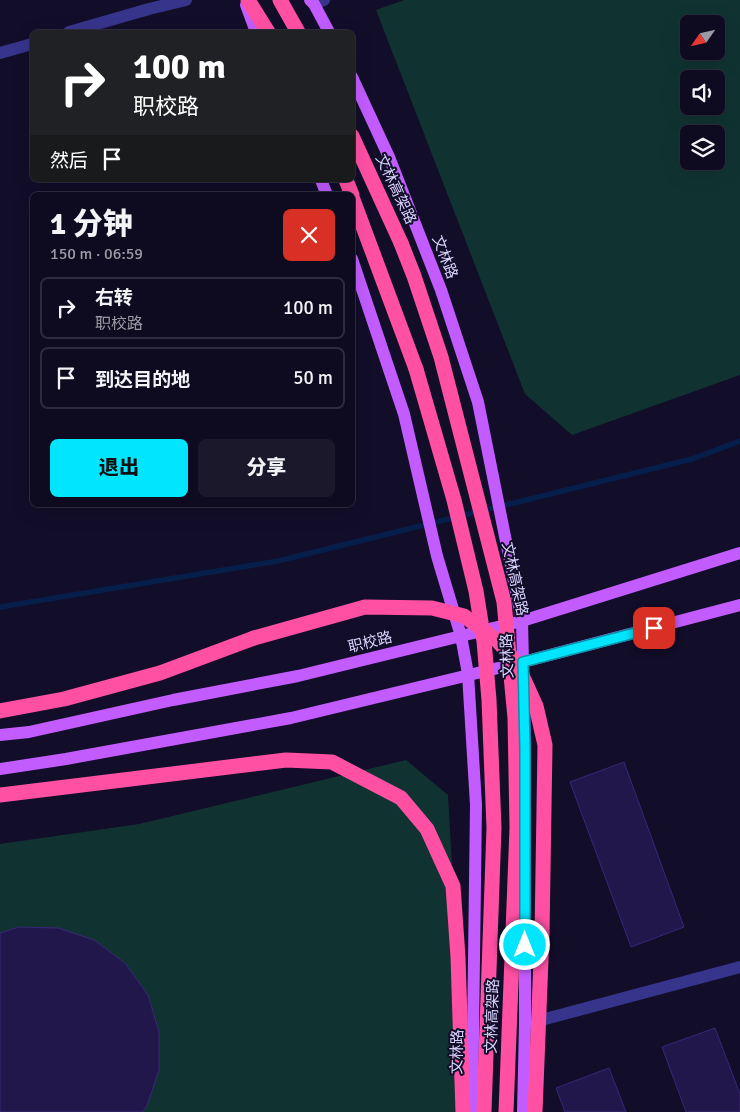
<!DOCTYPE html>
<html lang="zh">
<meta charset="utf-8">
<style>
body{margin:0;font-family:Signika,"Noto Sans SC",sans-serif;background:#1c182c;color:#f1f3f6;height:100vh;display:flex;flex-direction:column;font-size:19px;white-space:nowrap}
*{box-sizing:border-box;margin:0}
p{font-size:16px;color:#9b9aa4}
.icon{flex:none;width:28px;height:28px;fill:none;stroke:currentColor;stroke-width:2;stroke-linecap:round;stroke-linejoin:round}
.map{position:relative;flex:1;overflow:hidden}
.panel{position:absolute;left:30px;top:192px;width:325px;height:315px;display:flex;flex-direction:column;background:#0e0a1f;border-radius:8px;box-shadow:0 5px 20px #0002,0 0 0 1px #2e2b3d}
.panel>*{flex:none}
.banner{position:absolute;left:30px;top:30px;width:325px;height:152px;border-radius:8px;box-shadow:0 5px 20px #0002,0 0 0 1px #2e2b3d;background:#202124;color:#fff;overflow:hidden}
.needle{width:32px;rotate:236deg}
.controls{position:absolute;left:680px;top:15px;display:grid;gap:10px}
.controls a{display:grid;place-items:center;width:45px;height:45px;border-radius:8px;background:#0e0a1f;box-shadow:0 5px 20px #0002,0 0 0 1px #2e2b3d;font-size:25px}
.pin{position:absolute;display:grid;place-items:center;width:42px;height:42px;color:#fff;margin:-21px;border-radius:10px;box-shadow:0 2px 8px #0006}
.me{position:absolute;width:55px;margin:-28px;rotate:0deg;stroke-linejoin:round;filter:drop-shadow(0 0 4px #0008)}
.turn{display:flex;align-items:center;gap:18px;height:105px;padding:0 20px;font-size:22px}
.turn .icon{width:65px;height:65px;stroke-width:2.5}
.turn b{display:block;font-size:35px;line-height:42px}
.then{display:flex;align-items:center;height:48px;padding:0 20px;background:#0003;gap:10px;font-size:19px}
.round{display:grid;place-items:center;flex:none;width:52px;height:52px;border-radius:8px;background:#1c182c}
.overview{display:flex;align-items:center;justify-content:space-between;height:85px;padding:0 20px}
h1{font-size:30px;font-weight:800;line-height:38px}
.primary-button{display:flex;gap:10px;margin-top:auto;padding:10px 20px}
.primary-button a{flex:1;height:58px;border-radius:8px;background:#01e5ff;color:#111;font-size:20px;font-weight:800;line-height:58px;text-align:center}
.primary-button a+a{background:#1c182c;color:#f1f3f6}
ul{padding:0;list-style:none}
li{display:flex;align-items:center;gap:15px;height:62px;margin:0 10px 8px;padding:0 10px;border:2px solid #2e2b3d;border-radius:8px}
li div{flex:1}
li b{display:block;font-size:19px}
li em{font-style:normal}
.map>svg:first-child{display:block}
</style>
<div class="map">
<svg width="740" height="1112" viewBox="0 0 740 1112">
<rect width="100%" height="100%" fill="#120d29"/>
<path fill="#103332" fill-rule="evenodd" d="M404 0H740V375L572 435 525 394 376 10ZM689 24H716V51H689ZM689 79H716V106H689ZM689 134H716V161H689Z
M406 760 448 795 466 1112H0V844L139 824Z"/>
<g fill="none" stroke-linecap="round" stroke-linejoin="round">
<path stroke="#051e4a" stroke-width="5.5" d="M0 607 278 561 692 459 740 441"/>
</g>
<path fill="#22174b" stroke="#38277a" d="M624 762 684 927 631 947 570 782Z
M19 927 58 928 94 940 125 963 148 995 159 1032V1070L147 1106 142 1112H0V933Z
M715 1028 740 1094V1112H686L662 1047Z
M609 1068 626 1112H565L556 1088Z"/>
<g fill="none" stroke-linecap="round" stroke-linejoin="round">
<path stroke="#37348c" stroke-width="12" d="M314 4 324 0
M69 32 149 9 186 0
M0 53 32 44
M530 1023 740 967"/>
<path stroke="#c25cff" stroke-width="12" d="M310 0 314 4 329 32
M246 5 256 32
M352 77 389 157 441 290 478 402 522 621 525 749V1024L523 1112
M321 180 327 195
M352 259 404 414 437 556 461 636 468 674 476 805 472 1112
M0 735 29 732 173 700 298 676 461 636 522 621 740 553
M0 769 66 759 291 718 523 662 740 605"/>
<path stroke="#ff50a4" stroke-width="15" d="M248 0 268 32
M280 0 298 32
M352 136 401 243
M346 180 352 195
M352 197 416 369
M0 711 64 699 160 673 254 638
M0 795 286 760 332 762 401 798 427 829 453 886 458 957 463 1112"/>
<path stroke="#ff50a4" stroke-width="15" d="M401 243 414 276 441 357 504 602 515 718 517 828 506 1112
M416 369 454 500 476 591 484 641 489 700 494 828 484 1112
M254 638 365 607 432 608 464 616 497 640 516 662 536 706 545 745 542 934 535 1112"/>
</g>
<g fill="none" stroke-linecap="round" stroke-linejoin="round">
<defs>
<path id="route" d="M525 945V749L523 662 654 628"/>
</defs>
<use href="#route" stroke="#0195a6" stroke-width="12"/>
<use href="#route" stroke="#01e5ff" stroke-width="9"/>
</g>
<g text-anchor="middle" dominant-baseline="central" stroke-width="4" stroke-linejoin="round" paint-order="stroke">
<g font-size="15" fill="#dad5ff" stroke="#120d29">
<text transform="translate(396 189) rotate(65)">文林高架路</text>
<text transform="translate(445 257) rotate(69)">文林路</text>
<text transform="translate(515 579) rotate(78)">文林高架路</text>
<text transform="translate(370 642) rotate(-14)">职校路</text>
<text transform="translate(507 656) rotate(-92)">文林路</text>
<text transform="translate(492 1016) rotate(-88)">文林高架路</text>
<text transform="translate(457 1052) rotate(-89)">文林路</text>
</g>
</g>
</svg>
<div class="controls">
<a><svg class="needle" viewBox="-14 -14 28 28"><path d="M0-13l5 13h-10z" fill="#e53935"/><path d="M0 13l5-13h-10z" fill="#9b9aa4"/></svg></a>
<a><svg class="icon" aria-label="sound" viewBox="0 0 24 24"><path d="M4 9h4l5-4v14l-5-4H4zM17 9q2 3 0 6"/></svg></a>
<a><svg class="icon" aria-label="layers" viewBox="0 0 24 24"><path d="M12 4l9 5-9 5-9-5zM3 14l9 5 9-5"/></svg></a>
</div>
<div class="pin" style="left:654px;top:628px;background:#d93025"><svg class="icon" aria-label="arrive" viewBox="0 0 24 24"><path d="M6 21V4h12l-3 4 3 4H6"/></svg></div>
<svg class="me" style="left:525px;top:945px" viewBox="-20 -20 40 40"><circle r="17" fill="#01e5ff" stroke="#fff" stroke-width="3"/><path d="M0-11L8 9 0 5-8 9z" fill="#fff"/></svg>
<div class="banner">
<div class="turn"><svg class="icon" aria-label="right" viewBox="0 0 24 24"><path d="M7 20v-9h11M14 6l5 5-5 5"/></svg><div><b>100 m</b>职校路</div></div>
<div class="then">然后<svg class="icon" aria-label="arrive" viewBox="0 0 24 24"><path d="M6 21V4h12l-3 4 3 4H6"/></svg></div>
</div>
<section class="panel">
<div class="overview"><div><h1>1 分钟</h1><p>150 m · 06:59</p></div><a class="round" style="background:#d93025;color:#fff"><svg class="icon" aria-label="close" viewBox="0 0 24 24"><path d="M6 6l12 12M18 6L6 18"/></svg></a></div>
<ul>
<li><svg class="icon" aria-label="right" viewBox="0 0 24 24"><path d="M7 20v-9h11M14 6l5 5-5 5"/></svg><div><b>右转</b><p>职校路</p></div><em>100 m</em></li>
<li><svg class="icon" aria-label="arrive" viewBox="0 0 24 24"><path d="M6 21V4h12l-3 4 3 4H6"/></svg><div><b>到达目的地</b></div><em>50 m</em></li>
</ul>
<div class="primary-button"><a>退出</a><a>分享</a></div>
</section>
</div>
